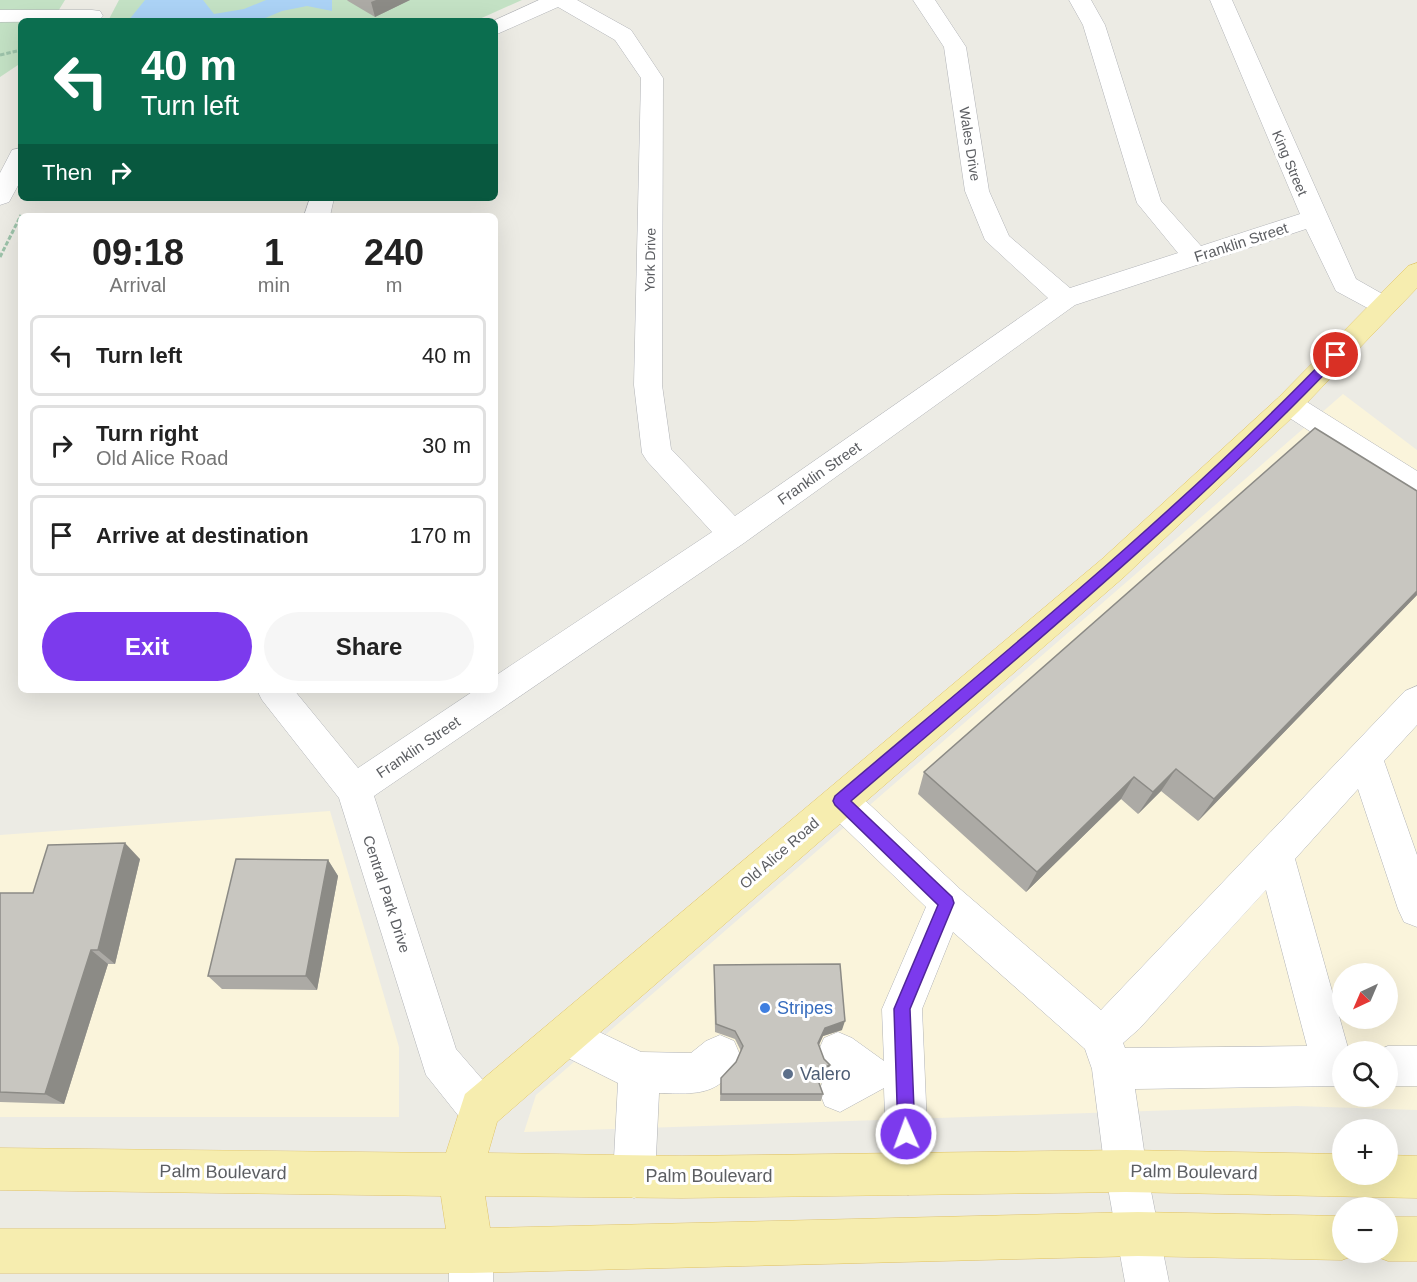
<!DOCTYPE html>
<meta charset="utf-8">
<style>
body{margin:0;font-family:Arial,sans-serif;background:#f6f6f6;color:#222;height:100vh;display:flex;flex-direction:column;font-size:22px;white-space:nowrap}
*{box-sizing:border-box;margin:0}
p{font-size:20px;color:#767676}
.icon{flex:none;width:33px;height:33px;fill:none;stroke:currentColor;stroke-width:2;stroke-linecap:round;stroke-linejoin:round}
.map{position:relative;flex:1;overflow:hidden}
.panel{position:absolute;left:18px;top:213px;width:480px;height:480px;display:flex;flex-direction:column;background:#fff;border-radius:9px;box-shadow:0 6px 24px #0002}
.panel>*{flex:none}
.hud{position:absolute;left:18px;top:18px;width:480px;height:183px;border-radius:9px;box-shadow:0 6px 24px #0002;background:#0b6e4f;color:#fff;overflow:hidden}
.needle{width:39px;rotate:224deg}
.tools{position:absolute;left:1332px;top:963px;display:grid;gap:12px}
.tools a{display:grid;place-items:center;width:66px;height:66px;border-radius:50%;background:#fff;box-shadow:0 6px 24px #0002;font-size:30px}
.pin{position:absolute;display:grid;place-items:center;width:51px;height:51px;color:#fff;margin:-26px;border:3px solid #fff;border-radius:50%;box-shadow:0 2px 6px #0007}
.me{position:absolute;width:66px;margin:-33px;rotate:358deg;stroke-linejoin:round;filter:drop-shadow(0 0 4px #0008)}
.turn{display:flex;align-items:center;gap:21px;height:126px;padding:0 24px;font-size:27px}
.turn .icon{width:78px;height:78px;stroke-width:2.5}
.turn b{display:block;font-size:42px;line-height:51px}
.then{display:flex;align-items:center;height:57px;padding:0 24px;background:#0003;gap:12px;font-size:22px}
.eta{display:flex;justify-content:space-evenly;align-items:center;height:102px;text-align:center}
.eta b{font-size:36px;font-weight:800;line-height:42px}
.cta{display:flex;gap:12px;margin-top:auto;padding:12px 24px}
.cta a{flex:1;height:69px;border-radius:36px;background:#7c3aed;color:#fff;font-size:24px;font-weight:800;line-height:69px;text-align:center}
.cta a+a{background:#f6f6f6;color:#222}
ul{padding:0;list-style:none}
li{display:flex;align-items:center;gap:18px;height:81px;margin:0 12px 9px;padding:0 12px;border:3px solid #e0e0e0;border-radius:9px}
li div{flex:1}
li b{display:block;font-size:22px}
li em{font-style:normal}
.map>svg:first-child{display:block}
</style>
<div class="map">
<svg width="1417" height="1282" viewBox="0 0 1417 1282">
<rect width="100%" height="100%" fill="#ecebe4"/>
<path fill="#faf4db" fill-rule="evenodd" d="M1343 394 1417 450V1110L1296 1106 524 1132 536 1095ZM1342 974H1388V1018H1342ZM1342 1052H1388V1096H1342Z
M330 811 399 1047V1117H0V835Z"/>
<path fill="#c3e1c4" d="M0 0H65L52 21H21V63L0 77Z
M119 0H522L475 21H108Z"/>
<path fill="#abd2f5" d="M145 0H203L214 14 244 9 266 0H332V11L307 6 282 11 258 21H128Z"/>
<g fill="none" stroke-linecap="round" stroke-linejoin="round">
<defs>
<path id="minor" d="M539 0H577L631 30 663 78 662 385 671 449 735 516 1048 298 985 240 965 191 944 47 913 0H935L966 47 989 191 1009 236 1070 288 1178 253 1137 203 1083 25 1069 0H1091L1105 25 1161 201 1201 246 1300 214 1210 0H1232L1356 279 1393 300 1397 306 1393 312 1384 315 1375 312 1336 291 1306 229 1075 305 744 543 374 796 456 1049 495 1094 501 1109 495 1124 480 1130 465 1124 426 1075 339 798 262 700 257 690H294L358 768 475 690H495V676L712 532 647 461 642 453 634 385 641 78 615 40 558 7 495 35V21H493Z
M0 10H92L100 11 103 16 98 21 0 22Z
M21 148V180L9 202 0 205V173L12 150Z
M310 198H334L330 216H304Z
M1289 394 1299 397 1417 471V497L1406 494 1279 411 1275 404 1279 397Z
M1417 686V725L1384 761 1417 855V927L1404 922 1398 909 1358 789 1295 859 1348 1048 1356 1052H1342V1086L1135 1089 1147 1171 1169 1282H1125L1105 1171 1092 1069 1085 1049 953 932 922 1009 929 1174 923 1189 908 1195 893 1189 887 1174 884 1088 840 1112 825 1106 819 1091 825 1076 832 1073 824 1066 818 1052 824 1038 838 1032 852 1038 884 1061 882 1009 926 907 828 812 823 801 828 790 841 785 854 790 960 889 1101 1010 1405 691ZM1266 890 1307 1046 1125 1048 1123 1043 1139 1029Z
M566 1016 641 1052 691 1053 706 1041 720 1035 734 1041 740 1055C723 1097 697 1094 659 1093L655 1177 649 1192 634 1198 619 1192 613 1177 618 1083 552 1050 546 1036 552 1022Z
M1388 1046H1417V1086H1388V1052H1374Z
M471 1229 487 1235 493 1251V1282H449V1251L455 1235Z"/>
<path id="major" d="M1417 263V288L1299 411 1124 577 497 1122 488 1153 682 1156 1126 1150 1342 1154V1174H1388V1155L1417 1156V1198L1126 1192 682 1198 485 1196 490 1228 1138 1212 1342 1216V1252L1358 1254 1342 1260 1138 1256 471 1273H0V1229H446L441 1196 0 1190V1148L446 1153 465 1094 1102 559 1279 397 1408 266Z
M1388 1217H1417V1261H1388L1372 1255V1252H1388Z"/>
</defs>
<use href="#minor" stroke="#b1b3b7" stroke-width="1"/>
<use href="#major" stroke="#e1c468" stroke-width="1"/>
<path stroke="#9cc2a9" stroke-width="3" stroke-dasharray="4.5 2" stroke-linecap="butt" d="M0 55 21 50
M0 257 21 215"/>
<use href="#minor" fill="#fff" fill-rule="evenodd"/>
<use href="#major" fill="#f6edaf" fill-rule="evenodd"/>
</g>
<path fill="#acaaa5" d="M347 0H410L375 17 348 1Z
M1417 491V595L1198 821 1161 791 1138 814 1121 799 1026 892 918 794 924 772Z
M140 859 115 964H108L64 1104 0 1102V893H33Z
M328 860 338 876 317 990 222 989 208 976Z
M714 975 842 1030 823 1036 819 1045 828 1072 823 1075 819 1084 823 1094 821 1101H720L721 1078 736 1062 741 1051 735 1039 715 1032Z"/>
<path fill="#8c8b86" d="M376 0H410L375 17 371 2Z
M1417 591V595L1198 821 1214 799Z
M1176 769 1161 791 1138 814 1153 792Z
M1134 777 1121 799 1026 892 1037 872Z
M125 843 140 859 115 964 98 950Z
M328 860 338 876 317 990 306 976Z
M91 950 108 964 64 1104 45 1094Z
M845 1021 842 1030 823 1036 816 1051 818 1043 825 1028Z
M830 1065 828 1072 823 1075 817 1090 825 1067Z"/>
<path fill="#c8c6c0" stroke="#8c8b86" stroke-width="1.5" d="M1315 428 1417 491V591L1214 799 1176 769 1153 792 1134 777 1037 872 924 772Z
M125 843 98 950H91L45 1094 0 1092V893H33L48 845Z
M236 859 328 860 306 976H208Z
M840 964 845 1021 825 1028 818 1043 824 1059 830 1065 825 1067 819 1083 823 1094H721V1078L736 1062 743 1046 735 1031 716 1024 714 965Z"/>
<path fill="#7c3aed" stroke="#51269a" stroke-width="1.5" d="M1336 351 1342 355 1340 358C1188 517 1018 657 851 801L952 897 954 903 910 1009 915 1134 912 1141 906 1143 900 1141 898 1134 894 1009 938 905 835 805 833 801 835 796C1005 652 1178 512 1332 352Z"/>
<circle fill="#3f7fe0" stroke="#fff" stroke-width="2" cx="765" cy="1008" r="6"/>
<circle fill="#5c6f8a" stroke="#fff" stroke-width="2" cx="788" cy="1074" r="6"/>
<g text-anchor="middle" dominant-baseline="central" stroke-width="6" stroke-linejoin="round" paint-order="stroke">
<g font-size="14" fill="#5c5e62" stroke="#fff">
<text transform="translate(970 144) rotate(81)">Wales Drive</text>
<text transform="translate(1290 163) rotate(67)">King Street</text>
<text transform="translate(650 260) rotate(-89)">York Drive</text>
</g>
<g font-size="15" fill="#5c5e62" stroke="#fff">
<text transform="translate(1241 242) rotate(-18)">Franklin Street</text>
<text transform="translate(819 473) rotate(-35)">Franklin Street</text>
<text transform="translate(418 747) rotate(-34)">Franklin Street</text>
<text transform="translate(779 853) rotate(-41)">Old Alice Road</text>
<text transform="translate(387 894) rotate(72)">Central Park Drive</text>
</g>
<g font-size="18" fill="#366cbe" stroke="#fff" text-anchor="start">
<text x="777" y="1008">Stripes</text>
</g>
<g font-size="18" fill="#4e5e75" stroke="#fff" text-anchor="start">
<text x="800" y="1074">Valero</text>
</g>
<g font-size="18" fill="#5c5e62" stroke="#fff">
<text transform="translate(223 1172) rotate(1)">Palm Boulevard</text>
<text transform="translate(1194 1172) rotate(1)">Palm Boulevard</text>
<text x="709" y="1176">Palm Boulevard</text>
</g>
</g>
</svg>
<div class="tools">
<a><svg class="needle" viewBox="-14 -14 28 28"><path d="M0-13l5 13h-10z" fill="#e53935"/><path d="M0 13l5-13h-10z" fill="#767676"/></svg></a>
<a><svg class="icon" aria-label="search" viewBox="0 0 24 24"><circle cx="10" cy="10" r="6"/><path d="M15 15l6 6"/></svg></a>
<a>+</a>
<a>−</a>
</div>
<div class="pin" style="left:1336px;top:355px;background:#d93025"><svg class="icon" aria-label="arrive" viewBox="0 0 24 24"><path d="M6 21V4h12l-3 4 3 4H6"/></svg></div>
<svg class="me" style="left:906px;top:1134px" viewBox="-20 -20 40 40"><circle r="17" fill="#7c3aed" stroke="#fff" stroke-width="3"/><path d="M0-11L8 9 0 5-8 9z" fill="#fff"/></svg>
<div class="hud">
<div class="turn"><svg class="icon" aria-label="left" viewBox="0 0 24 24"><path d="M17 20v-9H6M10 6l-5 5 5 5"/></svg><div><b>40 m</b>Turn left</div></div>
<div class="then">Then<svg class="icon" aria-label="right" viewBox="0 0 24 24"><path d="M7 20v-9h11M14 6l5 5-5 5"/></svg></div>
</div>
<section class="panel">
<div class="eta">
<div><b>09:18</b><p>Arrival</p></div>
<div><b>1</b><p>min</p></div>
<div><b>240</b><p>m</p></div>
</div>
<ul>
<li><svg class="icon" aria-label="left" viewBox="0 0 24 24"><path d="M17 20v-9H6M10 6l-5 5 5 5"/></svg><div><b>Turn left</b></div><em>40 m</em></li>
<li><svg class="icon" aria-label="right" viewBox="0 0 24 24"><path d="M7 20v-9h11M14 6l5 5-5 5"/></svg><div><b>Turn right</b><p>Old Alice Road</p></div><em>30 m</em></li>
<li><svg class="icon" aria-label="arrive" viewBox="0 0 24 24"><path d="M6 21V4h12l-3 4 3 4H6"/></svg><div><b>Arrive at destination</b></div><em>170 m</em></li>
</ul>
<div class="cta"><a>Exit</a><a>Share</a></div>
</section>
</div>
